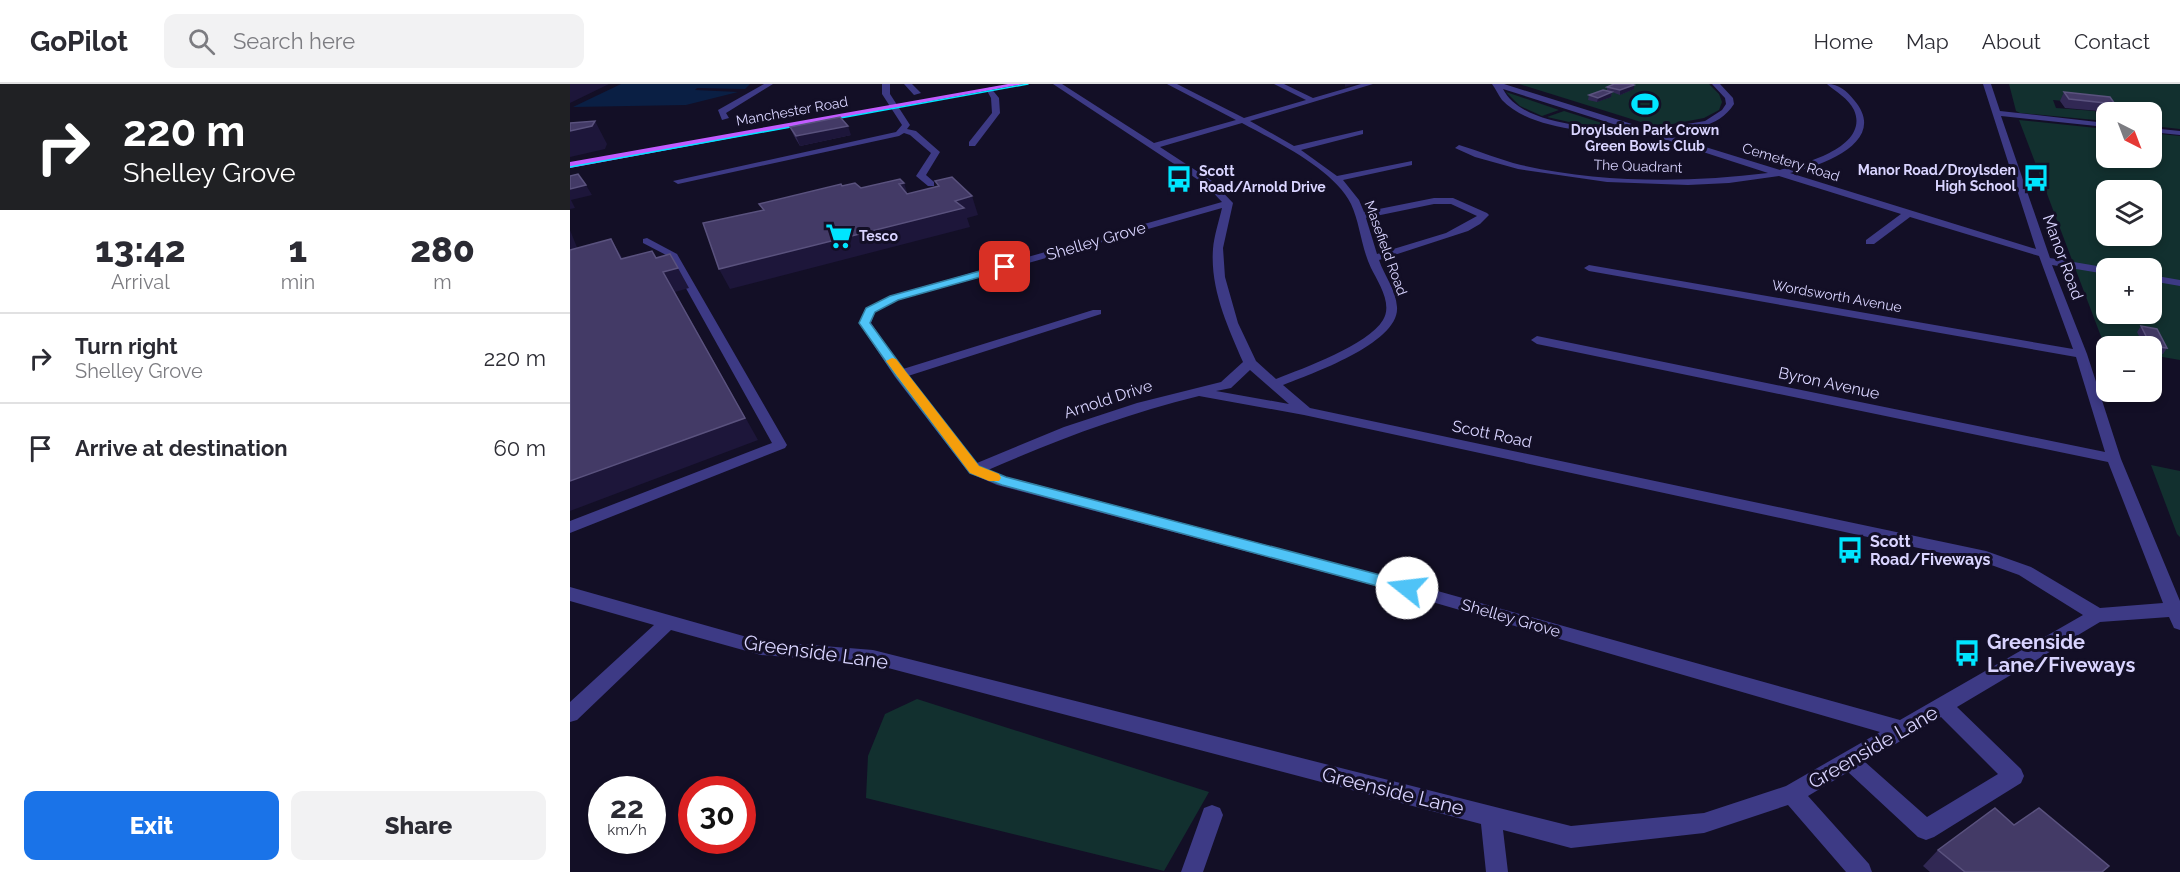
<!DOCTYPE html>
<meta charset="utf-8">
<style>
body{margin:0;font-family:Raleway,sans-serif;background:#f2f2f3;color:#2b2b33;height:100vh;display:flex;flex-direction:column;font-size:22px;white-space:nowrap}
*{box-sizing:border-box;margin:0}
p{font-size:20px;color:#7c7c81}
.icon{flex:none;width:33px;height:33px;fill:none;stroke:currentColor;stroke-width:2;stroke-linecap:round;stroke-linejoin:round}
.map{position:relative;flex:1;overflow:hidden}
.panel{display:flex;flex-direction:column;background:#fff;width:570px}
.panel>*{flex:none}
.guide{background:#202124;color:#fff;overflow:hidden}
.needle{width:39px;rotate:138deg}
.fabs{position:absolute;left:1526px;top:18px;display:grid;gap:12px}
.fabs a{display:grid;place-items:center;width:66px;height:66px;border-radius:12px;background:#fff;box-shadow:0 3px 9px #0003;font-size:30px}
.speed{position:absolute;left:18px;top:692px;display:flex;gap:12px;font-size:30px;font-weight:700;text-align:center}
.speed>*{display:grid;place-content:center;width:78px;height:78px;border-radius:50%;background:#fff;box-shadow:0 3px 9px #0003;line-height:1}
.speed small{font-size:15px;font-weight:400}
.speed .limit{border:9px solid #d22;background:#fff;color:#111}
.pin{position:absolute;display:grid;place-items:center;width:51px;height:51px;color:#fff;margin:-26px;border-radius:12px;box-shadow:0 3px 9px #0006}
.me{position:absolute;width:66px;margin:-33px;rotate:286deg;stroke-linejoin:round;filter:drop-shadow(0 0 4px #0008)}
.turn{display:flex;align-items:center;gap:21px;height:126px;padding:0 24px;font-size:27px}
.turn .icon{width:78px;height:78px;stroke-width:2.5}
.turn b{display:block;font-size:42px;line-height:51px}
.eta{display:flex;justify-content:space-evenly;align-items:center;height:102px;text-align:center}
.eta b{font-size:36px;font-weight:800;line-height:42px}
.button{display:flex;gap:12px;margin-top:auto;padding:12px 24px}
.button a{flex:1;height:69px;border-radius:12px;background:#1a73e8;color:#fff;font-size:24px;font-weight:800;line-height:69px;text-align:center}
.button a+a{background:#f2f2f3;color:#2b2b33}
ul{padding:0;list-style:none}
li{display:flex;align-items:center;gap:18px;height:90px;padding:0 24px;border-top:2px solid #e1e1e2}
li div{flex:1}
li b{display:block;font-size:22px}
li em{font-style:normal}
header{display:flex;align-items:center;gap:36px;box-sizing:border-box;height:84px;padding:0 30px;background:#fff;border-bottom:2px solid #e1e1e2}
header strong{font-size:28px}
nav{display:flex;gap:33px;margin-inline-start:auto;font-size:21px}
.search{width:420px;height:54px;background:#f2f2f3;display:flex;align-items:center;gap:15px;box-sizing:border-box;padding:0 21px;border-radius:12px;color:#7c7c81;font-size:22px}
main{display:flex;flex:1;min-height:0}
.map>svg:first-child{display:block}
</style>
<header>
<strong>GoPilot</strong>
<div class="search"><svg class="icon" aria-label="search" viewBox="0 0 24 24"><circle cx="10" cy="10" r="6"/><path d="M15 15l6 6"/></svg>Search here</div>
<nav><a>Home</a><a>Map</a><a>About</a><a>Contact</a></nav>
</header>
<main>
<section class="panel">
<div class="guide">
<div class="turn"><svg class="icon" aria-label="right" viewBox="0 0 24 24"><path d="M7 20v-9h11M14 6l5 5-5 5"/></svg><div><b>220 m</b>Shelley Grove</div></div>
</div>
<div class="eta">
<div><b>13:42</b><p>Arrival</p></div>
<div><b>1</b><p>min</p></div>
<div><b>280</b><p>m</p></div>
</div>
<ul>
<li><svg class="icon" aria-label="right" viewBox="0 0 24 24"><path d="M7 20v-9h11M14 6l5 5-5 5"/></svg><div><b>Turn right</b><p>Shelley Grove</p></div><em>220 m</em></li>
<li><svg class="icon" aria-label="arrive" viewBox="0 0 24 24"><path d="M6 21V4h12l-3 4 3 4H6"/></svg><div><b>Arrive at destination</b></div><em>60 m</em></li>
</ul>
<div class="button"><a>Exit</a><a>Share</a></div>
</section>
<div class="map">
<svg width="1610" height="788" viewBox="0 0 1610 788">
<rect width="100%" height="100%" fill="#130f26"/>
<path fill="#12302f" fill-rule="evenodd" d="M949 0H1139L1149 10 1152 18 1149 26 1134 34 1087 43Z
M1439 0H1610V45L1583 42 1581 38 1584 37 1581 28 1575 25 1553 23 1556 28H1541L1535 21 1483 16 1486 24 1525 27 1526 31 1536 32V37L1450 29 1446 27Z
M936 8 989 26 972 32 950 22Z
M994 27 1051 45 1008 40 977 33Z
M1449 36 1536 45V74H1581V49L1610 52V276L1581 271V262L1535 263ZM1536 106H1581V152H1536ZM1536 184H1581V230H1536Z
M1581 381 1610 387V453L1607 450Z
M347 615 639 708 594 787 296 714 298 672 315 630Z"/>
<path fill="#0a1f44" d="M51 0H180L175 5 127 4 125 6 168 8 116 21 3 23Z"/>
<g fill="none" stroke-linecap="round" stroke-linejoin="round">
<path fill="#3d3a85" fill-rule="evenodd" d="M194 0H203L156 29 159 34 152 36 148 26Z
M312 0H320V10L340 41 337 45 346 47 370 68 356 91 364 98V102H358L346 92 361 69 340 51 334 49 329 52 108 100 103 97 326 48 332 41 312 10Z
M334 0H342L351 9 344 11Z
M483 0H492L584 59 666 36 597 0H607L674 34 736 16 704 0H714L743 14 791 0H803L680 37 724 62 793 46V50L731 66 767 92 842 77V81L773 96 789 116 794 128 864 114H883L917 129 919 131 910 140 898 147 809 176C814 191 826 206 827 223 830 259 741 290 713 301L740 324 1416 467 1461 483 1530 524 1593 519 1538 378 967 260 961 256 967 252 1535 368 1506 273 1019 187 1014 184 1019 181 1503 265 1469 172 1340 133 1304 160H1296V156L1331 130 1209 92 1159 99 1118 101 1037 98 948 85 905 73 885 64 889 61C910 67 930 76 951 81 1031 99 1117 99 1198 89L1065 46 1061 49C1023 49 959 45 932 16 928 11 926 5 922 0H934L1081 46 1135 37 1152 26 1156 20 1155 14 1142 0H1150L1163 14 1164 20C1148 45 1118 46 1090 49L1210 86C1234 80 1300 63 1284 26 1278 14 1266 8 1257 0 1269 0 1277 7 1284 16 1320 58 1251 82 1220 89L1466 165 1413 0H1421L1430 27 1536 39V43L1431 32 1480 174 1539 184H1536V190L1482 181 1517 270 1551 375 1610 517V546L1604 544 1599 533 1530 538 1387 623 1451 685 1454 692 1451 699 1364 753 1356 756 1348 753 1278 688 1238 712 1299 780 1302 788H1276L1218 721 1134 749 1001 764 933 746 938 788H916L911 740 303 580 191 571 101 546 7 636 0 638V618L84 541 0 517V503L191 557 303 566 1001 742 1134 729 1216 702 1310 648 814 504 427 401 399 389 325 293 289 239 296 224 320 212 652 118 636 101ZM933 5 1059 45C1024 44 951 41 933 5ZM672 39C705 57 764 85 781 120 790 139 791 163 801 184 808 198 823 220 813 236 798 261 734 284 706 295L686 277 668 239 655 193 653 164 663 119 642 97 590 63ZM864 120H881L907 132 876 149 807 170 796 134ZM652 124C649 137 644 152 643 165 640 205 658 243 673 278L651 298 567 319 494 343 407 379 338 292 531 230V226H523L333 285 301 239 305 228 328 216ZM680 286 719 320 646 307 661 304ZM629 312 734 331 1413 478 1449 491 1513 531 1330 636 814 492 437 393 418 386C489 355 553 331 629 312ZM1371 633 1428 690 1357 733 1295 678Z
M420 3 429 14 430 29 405 62H399V58L422 29 421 14 416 5Z
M1581 44 1610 47V51L1581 48Z
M77 154 107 170 217 361 215 364 0 449V437L202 359 98 172 73 159V155Z
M1581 191 1610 196V202L1581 197Z
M642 721 650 724 653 731 633 788H611L634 724Z"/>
<path fill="#c25bff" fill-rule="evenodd" d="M438 0H454L0 84V78Z"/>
<path stroke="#00e5ff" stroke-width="1.5" d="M0 83 458 0"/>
</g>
<path fill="#312854" d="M1064 1V5L1050 11 1042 8 1041 13 1027 18 1018 16 1019 11 1037 7V3Z
M1494 8 1545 20 1541 28 1495 24 1490 17Z
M220 43 281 51 230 62 224 52Z
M1536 189V207L1530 206 1526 199 1530 193 1533 194Z
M1571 242 1597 264 1593 270 1581 268V262H1574L1567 248Z
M1444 741 1533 788H1360L1353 782 1368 766Z"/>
<path fill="#1d163a" d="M0 0H39L0 19Z
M775 0H786L775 3Z
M1064 1V5L1050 11V6Z
M1042 8 1041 13 1027 18 1028 14Z
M25 37 37 60 35 65 0 73V47Z
M278 42 281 51 230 62 226 52Z
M334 99 340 117 329 100Z
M16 101 22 111 1 116 5 124 0 125V105Z
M402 112 408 131 397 134 400 143 160 205 149 185Z
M0 146 14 181 0 185Z
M41 155 53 175H51Z
M108 184 119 204 105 208 188 356 0 427V397L93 188Z"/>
<path fill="#433a66" stroke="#5a527e" stroke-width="1.5" d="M1044 0H1061L1064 1 1050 6 1037 3Z
M1033 6 1042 8 1028 14 1019 11Z
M1494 8 1540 13 1545 20 1499 15Z
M270 33 278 42 226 52 220 43Z
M25 37 22 42 0 47V39Z
M8 90 16 101 0 105V92Z
M382 93 402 112 385 117 394 124 149 185 133 139 194 126 189 120 271 100 272 102 285 99 291 104 330 95 334 99 329 100 337 110 369 102 365 97Z
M41 155 51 175 82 167 86 174 100 170 108 184 93 188 175 334 0 397V166Z
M1530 193 1536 194V201H1533Z
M1571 242 1587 245 1597 264 1581 262Z
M1425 724 1444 741 1469 724 1539 782 1532 788H1395L1368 766Z"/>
<path fill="#4fc3f7" stroke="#337fa1" stroke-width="1.5" d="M435 180H439V185L328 216 305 228 300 239 335 287 409 382 436 393 837 498 842 500 845 504 842 508 837 510 432 401 400 389 326 292 289 239 296 224 320 212Z"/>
<path fill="#f59e0b" d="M322 274 326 275 409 382 429 390 431 394 429 397H419L400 389 316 277Z"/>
<defs>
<symbol id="stadium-bare" viewBox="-9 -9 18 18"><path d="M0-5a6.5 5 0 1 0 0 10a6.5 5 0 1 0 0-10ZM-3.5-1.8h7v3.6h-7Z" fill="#00e5ff" stroke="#130f26" stroke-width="2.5" paint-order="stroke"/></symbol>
<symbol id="bus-bare" viewBox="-9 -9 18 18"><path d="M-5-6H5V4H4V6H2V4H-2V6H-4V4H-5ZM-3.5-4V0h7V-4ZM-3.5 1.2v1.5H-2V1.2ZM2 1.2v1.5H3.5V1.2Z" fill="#00e5ff" stroke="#130f26" stroke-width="2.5" paint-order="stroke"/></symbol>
<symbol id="supermarket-bare" viewBox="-9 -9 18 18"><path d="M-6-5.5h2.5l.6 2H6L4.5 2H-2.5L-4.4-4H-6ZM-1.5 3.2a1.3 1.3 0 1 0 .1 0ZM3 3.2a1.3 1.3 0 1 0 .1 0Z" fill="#00e5ff" stroke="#130f26" stroke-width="2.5" paint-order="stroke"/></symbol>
</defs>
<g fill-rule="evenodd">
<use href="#stadium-bare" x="1056" y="1" width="38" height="38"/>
<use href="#bus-bare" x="1447" y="75" width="38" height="38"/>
<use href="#bus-bare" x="590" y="76" width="38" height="38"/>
<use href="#supermarket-bare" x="250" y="133" width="38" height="38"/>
<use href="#bus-bare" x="1261" y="447" width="38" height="38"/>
<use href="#bus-bare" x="1378" y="550" width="38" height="38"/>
</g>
<g text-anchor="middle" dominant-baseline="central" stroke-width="6" stroke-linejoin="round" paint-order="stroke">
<g font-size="14" fill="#d9d4ff" stroke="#130f26">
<text transform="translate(222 27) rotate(-10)">Manchester Road</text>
<text transform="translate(1221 78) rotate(17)">Cemetery Road</text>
<text transform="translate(1068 82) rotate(2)">The Quadrant</text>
<text transform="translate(816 164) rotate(70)">Masefield Road</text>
<text transform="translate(1267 212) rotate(10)">Wordsworth Avenue</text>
</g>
<g font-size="14" font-weight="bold" fill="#d9d4ff" stroke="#130f26" text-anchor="start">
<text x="1075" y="46" text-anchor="middle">Droylsden Park Crown<tspan x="1075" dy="16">Green Bowls Club</tspan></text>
<text x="1446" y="86" text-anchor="end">Manor Road/Droylsden<tspan x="1446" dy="16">High School</tspan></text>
<text x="629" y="87">Scott<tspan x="629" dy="16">Road/Arnold Drive</tspan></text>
<text x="289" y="152">Tesco</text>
</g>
<g font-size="16" fill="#d9d4ff" stroke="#130f26">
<text transform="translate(526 157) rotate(-16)">Shelley Grove</text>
<text transform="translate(1493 173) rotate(70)">Manor Road</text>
<text transform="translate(1259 299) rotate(12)">Byron Avenue</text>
<text transform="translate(538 315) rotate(-18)">Arnold Drive</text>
<text transform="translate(922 350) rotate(12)">Scott Road</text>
<text transform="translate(941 534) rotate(16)">Shelley Grove</text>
</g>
<g font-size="16" font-weight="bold" fill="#d9d4ff" stroke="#130f26" text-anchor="start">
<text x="1300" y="457">Scott<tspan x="1300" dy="18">Road/Fiveways</tspan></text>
</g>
<g font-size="20" font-weight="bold" fill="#d9d4ff" stroke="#130f26" text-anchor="start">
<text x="1417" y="558">Greenside<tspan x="1417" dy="23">Lane/Fiveways</tspan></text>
</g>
<g font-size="20" fill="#d9d4ff" stroke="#130f26">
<text transform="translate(246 568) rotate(8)">Greenside Lane</text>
<text transform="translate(1303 663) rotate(-30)">Greenside Lane</text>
<text transform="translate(823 707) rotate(14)">Greenside Lane</text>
</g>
</g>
</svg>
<div class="fabs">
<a><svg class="needle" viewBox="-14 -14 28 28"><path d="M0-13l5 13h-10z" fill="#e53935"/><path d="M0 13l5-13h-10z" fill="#7c7c81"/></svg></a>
<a><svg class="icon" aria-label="layers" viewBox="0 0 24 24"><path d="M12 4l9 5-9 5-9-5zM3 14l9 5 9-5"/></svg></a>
<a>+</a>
<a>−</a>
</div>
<div class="speed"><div>22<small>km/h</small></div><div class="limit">30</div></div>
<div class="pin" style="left:435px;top:183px;background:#d93025"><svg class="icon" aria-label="arrive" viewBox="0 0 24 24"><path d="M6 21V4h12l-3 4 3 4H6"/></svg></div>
<svg class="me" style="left:837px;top:504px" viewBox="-20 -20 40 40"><circle r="19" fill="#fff"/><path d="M0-13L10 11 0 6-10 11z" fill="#4fc3f7"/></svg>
</div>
</main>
